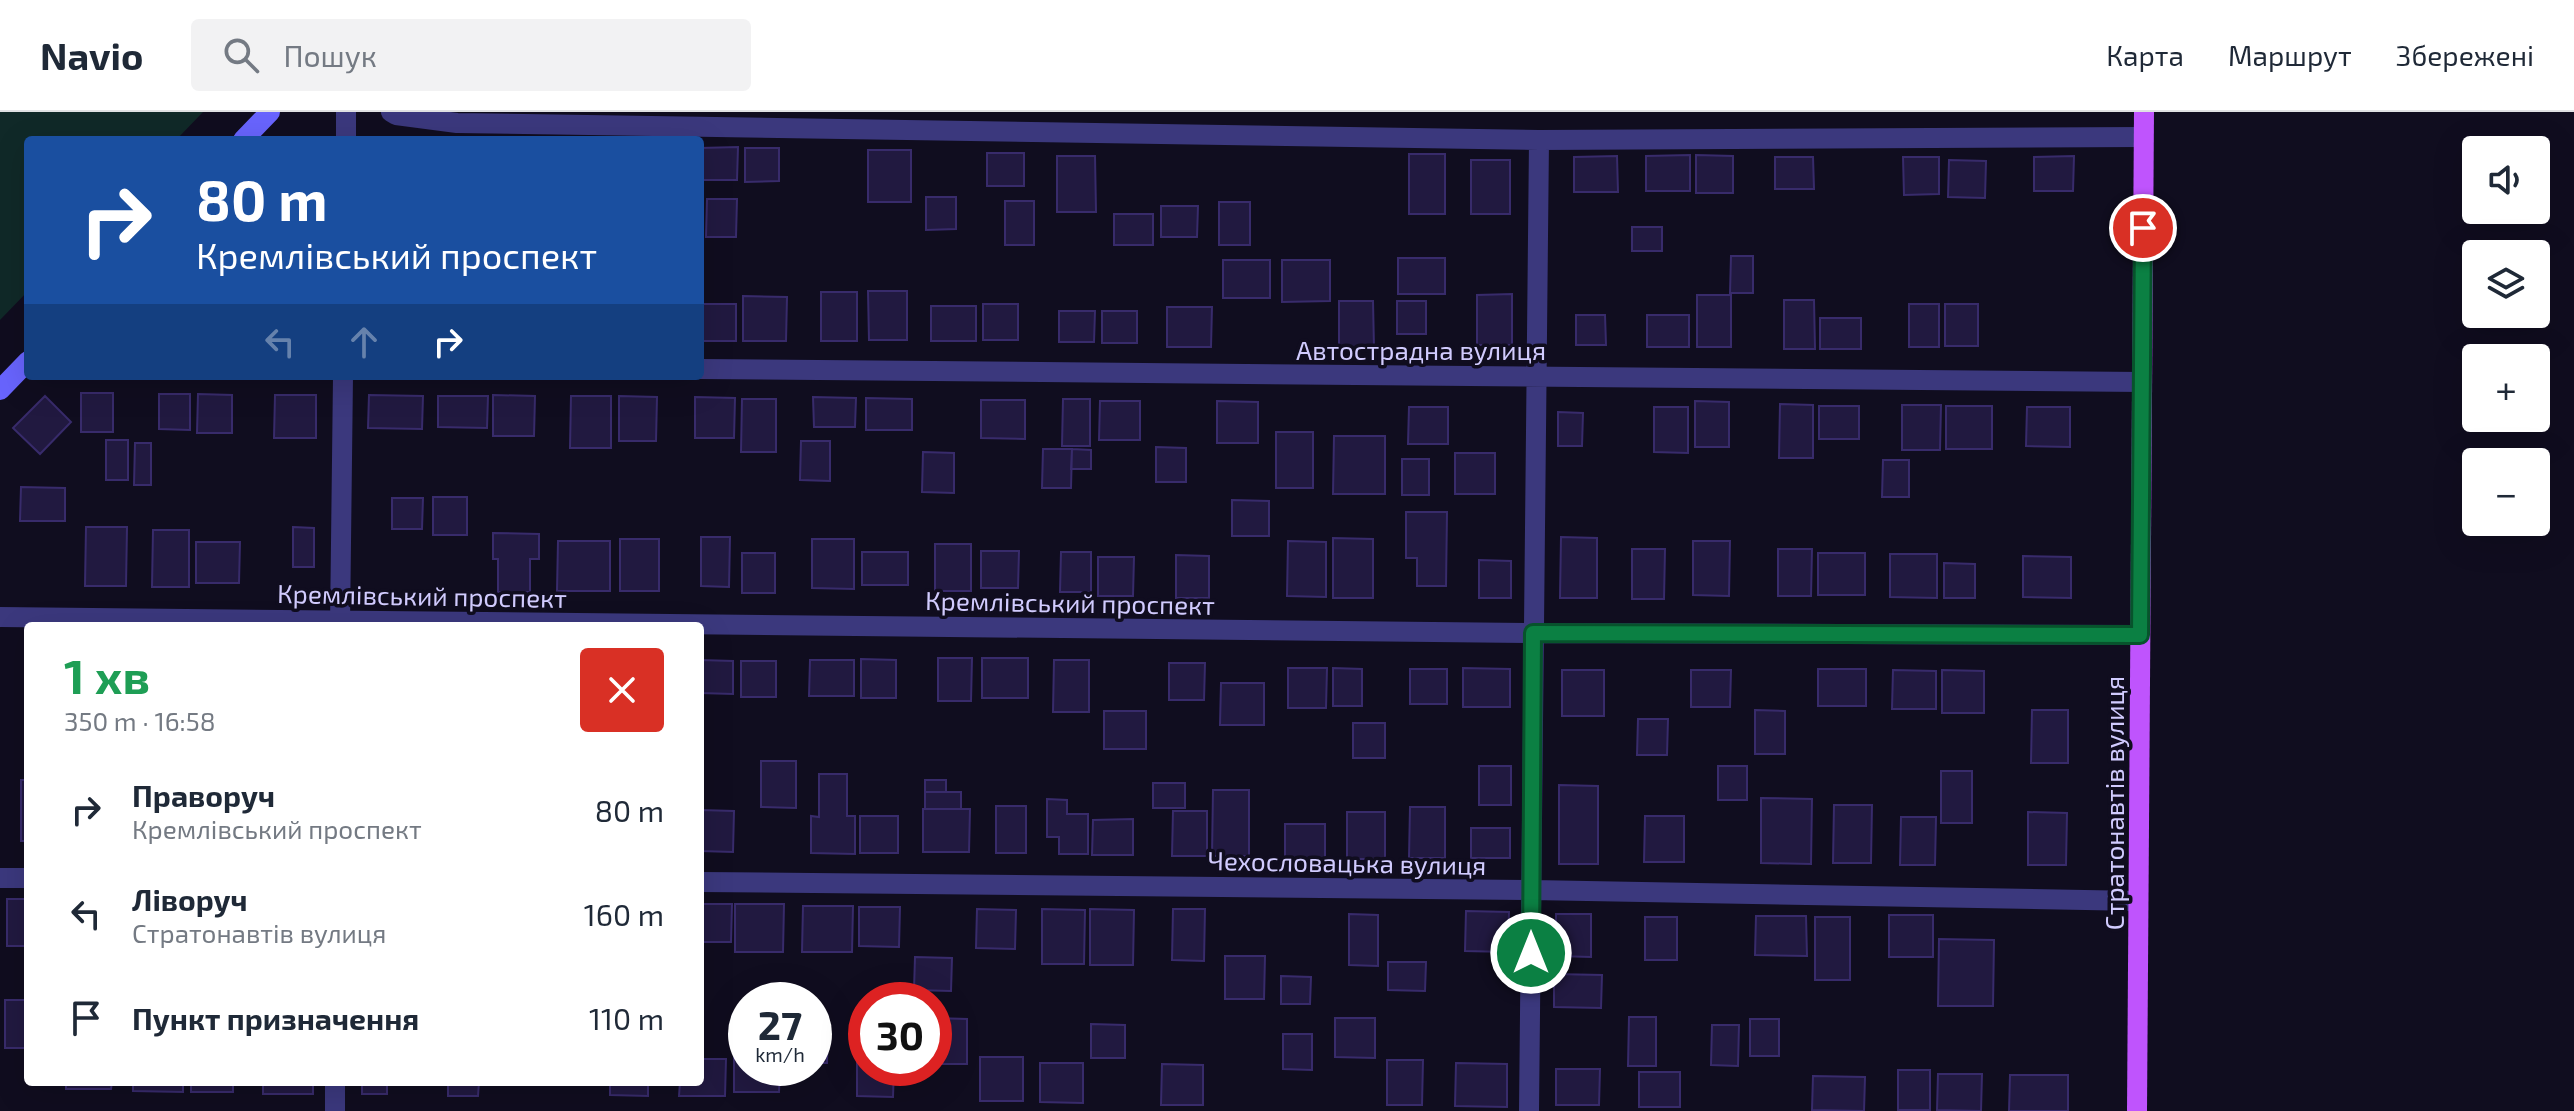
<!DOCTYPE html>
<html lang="uk">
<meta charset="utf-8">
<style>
body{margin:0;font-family:"Exo 2",sans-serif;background:#f2f2f3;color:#1f2937;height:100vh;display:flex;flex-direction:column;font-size:30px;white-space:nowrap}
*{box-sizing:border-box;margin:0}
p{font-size:26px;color:#747a83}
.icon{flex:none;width:44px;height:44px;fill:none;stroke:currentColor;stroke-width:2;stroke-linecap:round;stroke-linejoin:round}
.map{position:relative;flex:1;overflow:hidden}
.panel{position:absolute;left:24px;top:510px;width:680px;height:464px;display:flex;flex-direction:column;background:#fff;border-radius:8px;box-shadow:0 8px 32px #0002}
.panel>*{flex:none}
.top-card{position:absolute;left:24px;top:24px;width:680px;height:244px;border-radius:8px;box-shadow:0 8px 32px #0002;background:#1a4fa0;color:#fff;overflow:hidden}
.buttons{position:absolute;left:2462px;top:24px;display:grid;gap:16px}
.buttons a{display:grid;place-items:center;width:88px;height:88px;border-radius:8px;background:#fff;box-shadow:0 8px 32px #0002;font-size:40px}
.speed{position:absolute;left:728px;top:870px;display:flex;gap:16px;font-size:40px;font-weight:700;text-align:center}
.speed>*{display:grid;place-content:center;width:104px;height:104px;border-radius:50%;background:#fff;box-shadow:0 8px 32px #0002;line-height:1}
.speed small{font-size:20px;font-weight:400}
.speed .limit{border:12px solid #d22;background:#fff;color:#111}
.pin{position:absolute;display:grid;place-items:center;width:68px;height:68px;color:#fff;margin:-34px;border:4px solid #fff;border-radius:50%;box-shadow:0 2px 8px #0007}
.me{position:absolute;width:88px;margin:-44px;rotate:0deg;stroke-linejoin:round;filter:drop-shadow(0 0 6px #0008)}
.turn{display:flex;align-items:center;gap:28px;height:168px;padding:0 40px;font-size:36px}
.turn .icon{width:104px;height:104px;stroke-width:2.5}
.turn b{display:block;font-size:56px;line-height:68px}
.lanes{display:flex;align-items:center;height:76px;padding:0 40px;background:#0003;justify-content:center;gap:40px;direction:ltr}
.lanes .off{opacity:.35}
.round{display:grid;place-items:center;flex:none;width:84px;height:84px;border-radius:8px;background:#f2f2f3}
.summary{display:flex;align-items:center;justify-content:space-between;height:136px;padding:0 40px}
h1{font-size:48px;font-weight:700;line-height:60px;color:#1e9e55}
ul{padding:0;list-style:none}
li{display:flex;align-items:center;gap:24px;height:104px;padding:0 40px}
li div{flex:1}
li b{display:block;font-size:30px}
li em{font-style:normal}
header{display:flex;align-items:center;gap:48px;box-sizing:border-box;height:112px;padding:0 40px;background:#fff;border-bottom:2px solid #e0e1e3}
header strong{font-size:38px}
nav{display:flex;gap:44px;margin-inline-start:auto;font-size:28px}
.search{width:560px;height:72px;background:#f2f2f3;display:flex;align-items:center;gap:20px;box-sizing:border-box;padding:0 28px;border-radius:8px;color:#747a83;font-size:30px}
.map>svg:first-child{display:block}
</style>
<header>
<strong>Navio</strong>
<div class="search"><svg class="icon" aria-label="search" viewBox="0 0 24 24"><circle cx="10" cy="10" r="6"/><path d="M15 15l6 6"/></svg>Пошук</div>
<nav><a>Карта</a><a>Маршрут</a><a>Збережені</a></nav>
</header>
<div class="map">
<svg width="2574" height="999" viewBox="0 0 2574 999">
<rect width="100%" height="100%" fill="#100d1f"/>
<path fill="#102928" d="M0 0H203L176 28H28V179L0 208Z"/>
<path fill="#211940" stroke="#382b6b" stroke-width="2" d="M738 35 737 68H700V36Z
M745 36H779V69L745 70Z
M868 38H911V90H868Z
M987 41H1024V74H987Z
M1409 42H1445V102H1409Z
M1690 43V79H1646V44Z
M1696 43 1733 44V81H1696Z
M1057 44H1095L1096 100H1057Z
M1617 44 1618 80H1574V45Z
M2074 44 2073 79H2034V45Z
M1775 45H1813L1814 77H1775Z
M1903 45H1939V82L1904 83Z
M1471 48H1510V102H1471Z
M1949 48 1986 49 1985 86 1948 85Z
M926 85H956V117L926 118Z
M707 87H737L736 125H706Z
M1005 89H1034V133H1005Z
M1219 90H1250V133H1219Z
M1161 94H1198L1197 125H1161Z
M1114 102H1153V133H1114Z
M1632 115H1662V139H1632Z
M1731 144H1753V181H1730Z
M1398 146H1445V182H1398Z
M1223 148H1270V186H1223Z
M1282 148H1330V189L1282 190Z
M868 179H907V228H869Z
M821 180H857V229H821Z
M1512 182V233H1477V183Z
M1697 183H1731V235H1697Z
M743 184 787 185 786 229H743Z
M1784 188H1814L1815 237H1784Z
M1339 189H1373L1374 236H1339Z
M1397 189H1426V222H1397Z
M700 192H736V229H700Z
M983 192H1018V228H983Z
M1909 192H1939V235H1909Z
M1945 192H1978V234H1945Z
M931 194H976V229H931Z
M1167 195H1212L1211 235H1167Z
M1059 199H1095L1094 230H1059Z
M1102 199H1137V231H1102Z
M1576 203H1605L1606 233H1576Z
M1647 203H1689V235H1647Z
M1820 206H1861V237H1820Z
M81 281H113V320H81Z
M159 282H190V318L159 317Z
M198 282 232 283V321H197Z
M275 283H316V326H274Z
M369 283 423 284 422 317 368 316Z
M493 283 535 284 534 324H493Z
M45 284 71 310 40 342 13 316Z
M438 284H488L487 316 438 315Z
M571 284H611V336H570Z
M619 284 657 285 656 329H619Z
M695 285 735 286 734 326H695Z
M813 285 856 286 855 315H814Z
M866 286 912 287V318H866Z
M742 287H776V340H741Z
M1063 287H1090V334H1062Z
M981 288H1025V327L981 326Z
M1100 289H1140V328H1099Z
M1217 289 1258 290V331H1217Z
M1695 289 1729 290V335H1695Z
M1780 292 1813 293V346H1779Z
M1902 293H1941L1940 338H1902Z
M1819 294H1859V327H1819Z
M1946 294H1992V337H1946Z
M1409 295H1448V332H1408Z
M1654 295H1688V341L1654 340Z
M2027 295H2070V335L2026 334Z
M1558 300 1583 301 1582 334H1558Z
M1276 320H1313V376H1276Z
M1334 324H1385V382H1333Z
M106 328H128V368H106Z
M801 329H830V369L800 368Z
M135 331H151V373H134Z
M1156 335 1186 336V370H1156Z
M1043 337H1072L1071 376H1042Z
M1072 337 1091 338V357H1071Z
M923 340 954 341V381L922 380Z
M1455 341H1495V382H1455Z
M1402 347H1429V383H1402Z
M1883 348H1909V385H1882Z
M21 375 65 376V409H20Z
M433 385H467V423H433Z
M392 386H423L422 417H392Z
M1232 388 1269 389V424H1232Z
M1406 400H1447L1446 474H1417V446H1406Z
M86 415H127L126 474H85Z
M293 415 314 416V455H293Z
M153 418H189V475H152Z
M493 421 539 422V447H530V480H498V447H493Z
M701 425H730L729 475 701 474Z
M1561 425 1597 426V486H1560Z
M1333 426 1373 427V486H1333Z
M620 427H659V479H620Z
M812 427H854V477L812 476Z
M558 429H610V479H557Z
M1288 429 1326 430V485L1287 484Z
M1693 429H1730L1729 484 1693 483Z
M196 430H240L239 471H196Z
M935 432H971V479H935Z
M1632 437H1665L1664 487H1632Z
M1778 437H1812L1811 484H1778Z
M981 439H1019L1018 476H981Z
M862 440H908V473H862Z
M1061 440H1091V480H1060Z
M742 441H775V481H742Z
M1818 441H1865V483H1818Z
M1890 442H1937V486L1890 485Z
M1176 443 1209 444V486H1176Z
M2023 444 2071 445V486L2023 485Z
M1098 445H1134L1133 484H1098Z
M1479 448 1511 449V486H1479Z
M1944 451 1975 452V486H1944Z
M938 546H972L971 589H938Z
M982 546H1028V586H982Z
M861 547 896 548V586H861Z
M700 548 733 549V582L700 581Z
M810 548H854V584H809Z
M1054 548H1089V600H1053Z
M741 549H776V585H741Z
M1169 551H1205L1204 588H1169Z
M1288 556H1327L1326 596H1288Z
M1333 556 1362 557V594H1333Z
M1463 556 1510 557V595H1463Z
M1410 557H1447V592H1410Z
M1818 557H1866V594H1818Z
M1562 558H1604V604H1562Z
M1691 558H1731L1730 595H1691Z
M1893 558 1936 559V597H1892Z
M1942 558 1984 559V601H1942Z
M1221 571H1264V613H1220Z
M1755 598 1785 599V642H1755Z
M2032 598H2068V651H2031Z
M1104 599H1146V637H1104Z
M1638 607H1668L1667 643H1637Z
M1353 611H1385V646H1353Z
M761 649H796V696L761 695Z
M1479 654H1511V693H1479Z
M1718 654H1747V688H1718Z
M1941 659H1972V711H1941Z
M819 662H847V704H855V742L811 741V704L819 705Z
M21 668H28V729H21Z
M925 668H946V680H925Z
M1153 671H1185V696H1153Z
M1559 673 1598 674V752H1559Z
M1213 678H1249V744H1212Z
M925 680H961V697H925Z
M1761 686 1812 687 1811 752 1761 751Z
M1047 687 1067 688V702H1088V742H1059V725H1047Z
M1834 693H1872L1871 751H1833Z
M996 694H1026V741H996Z
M1410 695H1445V746H1409Z
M923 697H970L969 740H923Z
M700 698 734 699 733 740 700 739Z
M1173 699H1207V744H1172Z
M1347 700H1385V747H1347Z
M2028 700 2067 701 2066 753H2028Z
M860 704H898V741H860Z
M1645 704H1684V750H1644Z
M1901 705H1936L1935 753H1900Z
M1133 707V743H1092L1093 708Z
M1285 712H1325V746H1285Z
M1471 716H1510V746H1471Z
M7 787H28V834H7Z
M700 792H732L731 830H700Z
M735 792H784L783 840H735Z
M803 794H853L852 840H802Z
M859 795H900L899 835 859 834Z
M977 797 1016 798 1015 837 976 836Z
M1042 797 1085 798 1084 852H1042Z
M1090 797 1134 798 1133 853H1090Z
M1173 797H1205L1204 849 1172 848Z
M1466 799 1509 800 1508 840 1465 839Z
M1349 802 1378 803V854L1349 853Z
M1556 802H1591V845L1556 844Z
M1889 803H1933V845H1889Z
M1756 804H1806L1807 844 1755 843Z
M1645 805H1677V848H1645Z
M1815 805H1850V868H1815Z
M1939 827 1994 828 1993 894H1938Z
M1225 844H1265L1264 887H1225Z
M915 845 952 846 951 879 914 878Z
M1388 850H1426L1425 879 1388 878Z
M1554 862 1602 863 1601 896 1554 895Z
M1281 864 1311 865 1310 892H1281Z
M5 888H28V936H5Z
M1629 905H1656V954H1628Z
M814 906H828L827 951H814Z
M934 906 967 907V952H934Z
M1335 906H1375V946L1335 945Z
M1750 907H1779V944H1750Z
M1091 912 1125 913V946H1091Z
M1712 913H1739L1738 954 1711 953Z
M1283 922H1312V958L1283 957Z
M734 940H746V956H780L779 980H734Z
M857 941H866V956H894L893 985 857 984Z
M980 945H1023V989H980Z
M700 947H726L725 984H679L680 970H700Z
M1387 948H1423L1422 993H1387Z
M1040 951H1083V991L1040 990Z
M1456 951 1507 952V995L1455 994Z
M1162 952 1203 953V993H1161Z
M1556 957H1600L1599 993H1556Z
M1898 958H1930V998H1898Z
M1639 960H1680V995H1639Z
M1938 962H1982L1981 999 1937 998Z
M2010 963H2068V999H2009Z
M1813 964 1865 965 1864 999 1812 998Z
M66 970H112L111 977H66Z
M133 970H183V980L133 979Z
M191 970H233V980H191Z
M263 970H313V982H263Z
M362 970H387V982H362Z
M448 970H479L478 984H448Z
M610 970H648V984L610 983Z"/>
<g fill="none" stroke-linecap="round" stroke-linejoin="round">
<path stroke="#3b387d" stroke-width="20" d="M391 0 396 3 457 11 1539 28 2143 25
M346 28V0
M700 257 2142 270
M0 505 1533 521 2140 523
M340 514 343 264
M0 766H28
M700 770 1532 778 2138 789
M335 999V970
M1529 999 1539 28"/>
<path stroke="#6864fd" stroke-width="20" d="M243 28 270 0
M0 278 28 249"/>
<path stroke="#bf54fd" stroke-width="20" d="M2137 999 2144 0"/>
</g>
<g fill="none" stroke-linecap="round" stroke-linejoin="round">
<defs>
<path id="route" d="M1531 841 1533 521 2140 523 2143 116"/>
</defs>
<use href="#route" stroke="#07532c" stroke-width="20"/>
<use href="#route" stroke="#0b8043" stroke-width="14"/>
</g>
<g text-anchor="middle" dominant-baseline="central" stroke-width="7" stroke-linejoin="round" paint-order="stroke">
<g font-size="26" fill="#d1cbfe" stroke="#100d1f">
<text x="1421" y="237">Автострадна вулиця</text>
<text transform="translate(422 483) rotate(1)">Кремлівський проспект</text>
<text transform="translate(1070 490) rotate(1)">Кремлівський проспект</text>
<text transform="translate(2113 691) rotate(-90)">Стратонавтів вулиця</text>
<text transform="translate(1347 750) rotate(1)">Чехословацька вулиця</text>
</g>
</g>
</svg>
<div class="buttons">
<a><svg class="icon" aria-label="sound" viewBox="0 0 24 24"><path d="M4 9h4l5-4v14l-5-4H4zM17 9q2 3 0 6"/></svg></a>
<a><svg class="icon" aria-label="layers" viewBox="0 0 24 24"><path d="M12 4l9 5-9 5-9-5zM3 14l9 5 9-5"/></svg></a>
<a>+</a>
<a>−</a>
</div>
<div class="speed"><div>27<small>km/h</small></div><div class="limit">30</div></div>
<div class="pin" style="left:2143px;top:116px;background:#d93025"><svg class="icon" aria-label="arrive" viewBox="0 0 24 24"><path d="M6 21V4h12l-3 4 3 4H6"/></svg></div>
<svg class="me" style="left:1531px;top:841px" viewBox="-20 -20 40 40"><circle r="17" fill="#0b8043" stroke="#fff" stroke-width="3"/><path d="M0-11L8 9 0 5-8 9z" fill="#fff"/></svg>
<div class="top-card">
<div class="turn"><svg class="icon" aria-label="right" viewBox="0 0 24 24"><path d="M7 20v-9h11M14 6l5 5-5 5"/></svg><div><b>80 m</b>Кремлівський проспект</div></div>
<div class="lanes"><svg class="icon off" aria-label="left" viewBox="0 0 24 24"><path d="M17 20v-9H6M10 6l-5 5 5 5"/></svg><svg class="icon off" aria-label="ahead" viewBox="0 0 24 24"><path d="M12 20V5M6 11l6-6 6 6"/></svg><svg class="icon" aria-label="right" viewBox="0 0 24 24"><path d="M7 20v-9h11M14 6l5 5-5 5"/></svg></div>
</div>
<section class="panel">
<div class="summary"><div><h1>1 хв</h1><p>350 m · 16:58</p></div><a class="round" style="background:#d93025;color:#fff"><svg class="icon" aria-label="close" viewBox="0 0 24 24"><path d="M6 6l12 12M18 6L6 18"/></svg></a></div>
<ul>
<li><svg class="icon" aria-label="right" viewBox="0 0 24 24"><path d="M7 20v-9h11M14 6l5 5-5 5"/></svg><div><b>Праворуч</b><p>Кремлівський проспект</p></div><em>80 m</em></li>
<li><svg class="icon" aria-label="left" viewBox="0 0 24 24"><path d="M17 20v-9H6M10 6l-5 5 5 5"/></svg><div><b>Ліворуч</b><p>Стратонавтів вулиця</p></div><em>160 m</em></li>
<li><svg class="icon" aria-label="arrive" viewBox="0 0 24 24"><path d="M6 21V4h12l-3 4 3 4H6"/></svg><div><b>Пункт призначення</b></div><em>110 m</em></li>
</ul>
</section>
</div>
